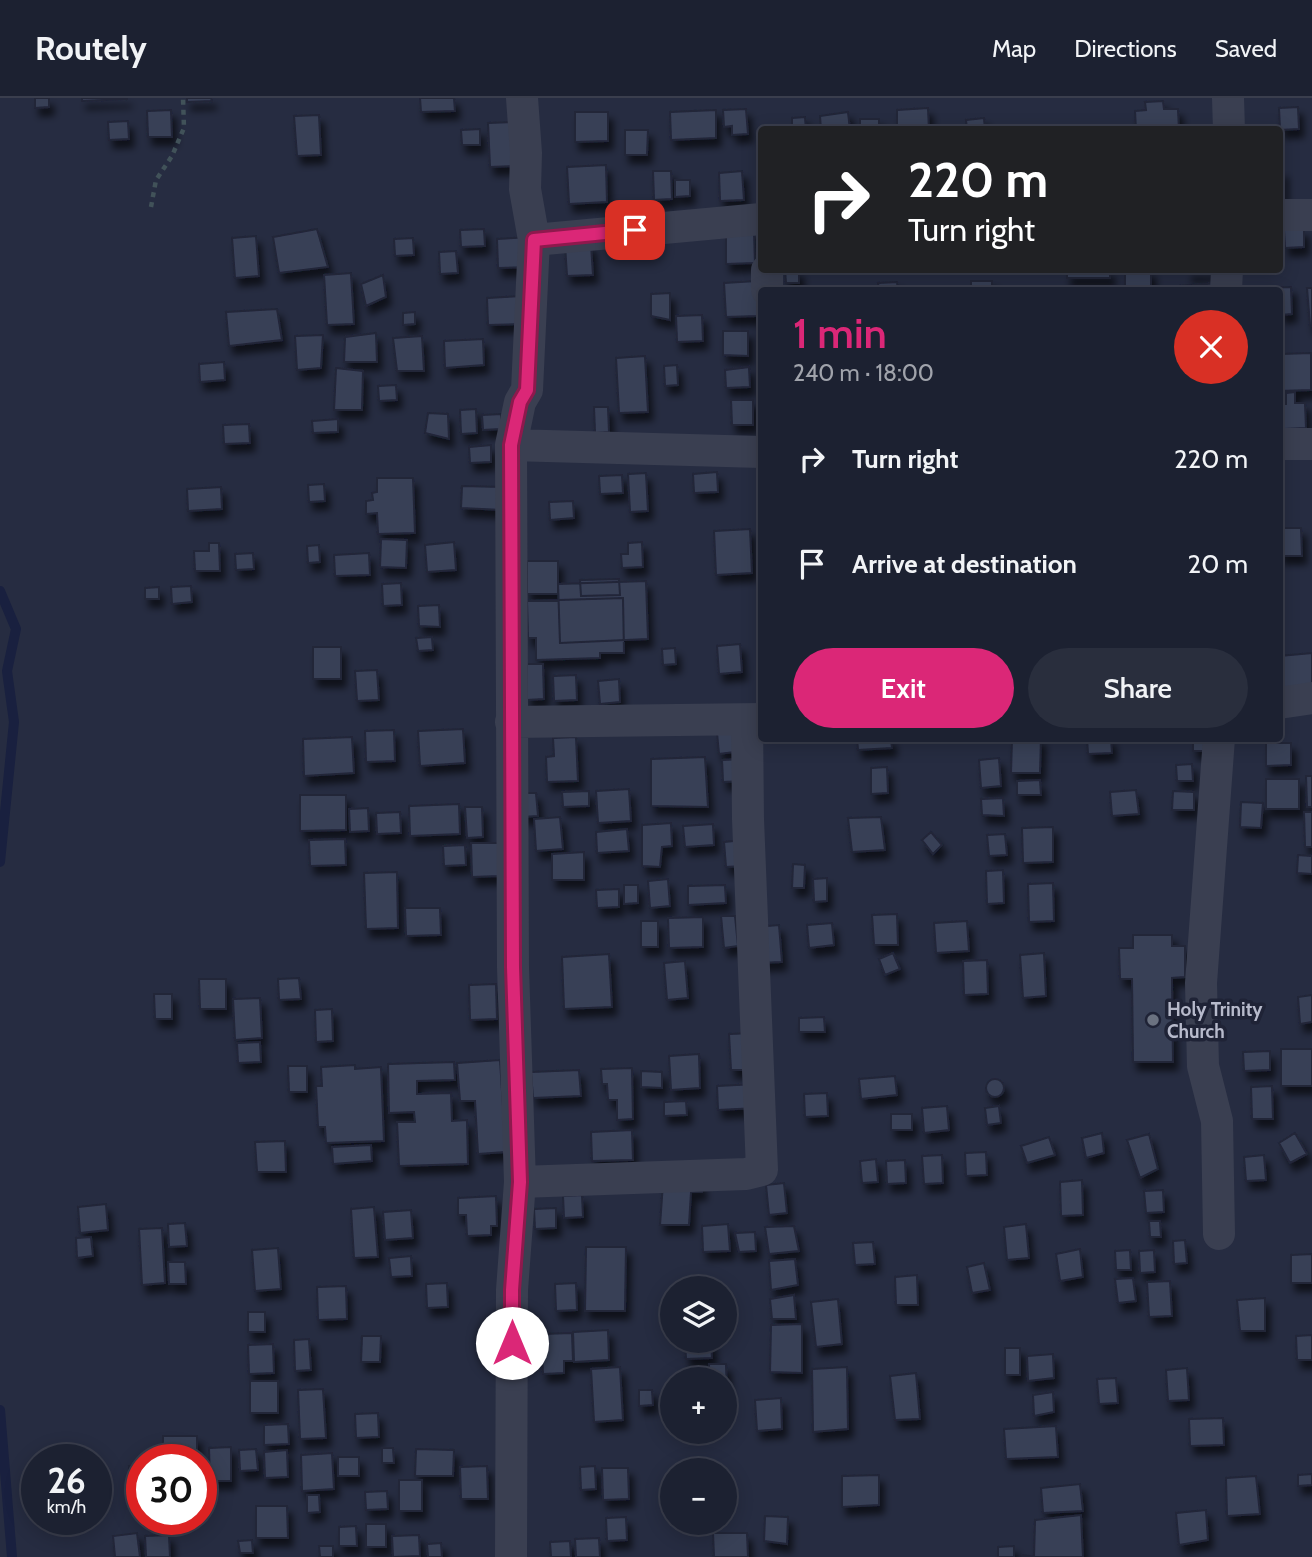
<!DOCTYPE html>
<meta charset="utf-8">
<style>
body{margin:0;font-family:Cabin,sans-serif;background:#292e3d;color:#f1f3f6;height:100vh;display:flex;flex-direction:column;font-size:26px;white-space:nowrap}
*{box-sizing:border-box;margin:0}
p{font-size:23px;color:#a0a3ab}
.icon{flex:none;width:38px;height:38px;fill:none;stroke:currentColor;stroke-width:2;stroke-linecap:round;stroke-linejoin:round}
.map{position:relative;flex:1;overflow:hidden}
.drawer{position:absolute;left:758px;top:189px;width:525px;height:455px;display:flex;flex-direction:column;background:#1c2131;border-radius:7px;box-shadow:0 4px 18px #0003,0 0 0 2px #3a3e4d}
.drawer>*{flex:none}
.top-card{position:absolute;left:758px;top:28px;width:525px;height:147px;border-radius:7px;box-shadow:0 4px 18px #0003,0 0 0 2px #3a3e4d;background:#202124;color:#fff;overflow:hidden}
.tools{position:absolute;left:660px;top:1178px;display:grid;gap:14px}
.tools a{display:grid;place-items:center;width:77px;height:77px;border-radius:50%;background:#1c2131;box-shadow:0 4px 18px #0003,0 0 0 2px #3a3e4d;font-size:35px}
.speed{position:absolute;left:21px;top:1346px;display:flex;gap:14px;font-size:35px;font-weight:700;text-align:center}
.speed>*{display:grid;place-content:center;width:91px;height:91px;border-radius:50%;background:#1c2131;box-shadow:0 4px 18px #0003,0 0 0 2px #3a3e4d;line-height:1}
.speed small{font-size:18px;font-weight:400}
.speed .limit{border:10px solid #d22;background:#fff;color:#111}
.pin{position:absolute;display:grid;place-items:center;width:60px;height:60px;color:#fff;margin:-30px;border-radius:14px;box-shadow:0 4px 10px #0006}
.me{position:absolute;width:77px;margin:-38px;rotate:0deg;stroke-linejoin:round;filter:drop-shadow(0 0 5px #0008)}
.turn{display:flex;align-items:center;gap:24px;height:147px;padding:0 35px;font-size:32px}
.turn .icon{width:91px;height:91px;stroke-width:2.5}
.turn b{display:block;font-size:49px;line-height:60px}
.round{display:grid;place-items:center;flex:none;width:74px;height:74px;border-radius:37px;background:#292e3d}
.headline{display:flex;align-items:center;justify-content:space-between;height:119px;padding:0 35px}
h1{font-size:42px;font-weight:600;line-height:52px;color:#db2777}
.button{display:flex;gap:14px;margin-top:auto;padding:14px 35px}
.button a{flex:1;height:80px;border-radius:42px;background:#db2777;color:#fff;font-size:28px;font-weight:600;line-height:80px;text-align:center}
.button a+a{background:#292e3d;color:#f1f3f6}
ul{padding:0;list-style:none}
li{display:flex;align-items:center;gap:21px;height:105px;padding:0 35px}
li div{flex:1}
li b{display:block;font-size:26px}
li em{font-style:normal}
header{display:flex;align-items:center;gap:42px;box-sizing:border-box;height:98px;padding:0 35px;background:#1c2131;border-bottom:2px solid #3a3e4d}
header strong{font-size:33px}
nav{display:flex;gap:38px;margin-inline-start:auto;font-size:24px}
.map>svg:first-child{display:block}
</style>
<header>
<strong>Routely</strong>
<nav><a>Map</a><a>Directions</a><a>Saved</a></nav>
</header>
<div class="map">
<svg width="1312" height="1459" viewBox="0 0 1312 1459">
<defs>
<filter id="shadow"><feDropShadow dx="4.5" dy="8" stdDeviation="3.5" flood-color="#0009"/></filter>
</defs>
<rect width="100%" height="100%" fill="#262c41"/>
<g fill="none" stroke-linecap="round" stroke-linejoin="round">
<path stroke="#19203f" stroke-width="10" d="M0 493 16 531 7 573 14 624 0 764
M0 1312 12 1459"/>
</g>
<path fill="#383f57" stroke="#212538" stroke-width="2" filter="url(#shadow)" d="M35 0H49V9L35 10Z
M82 0H127V1L82 3Z
M187 0H211L212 3 187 4Z
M420 0H454L455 13 421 14Z
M1163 3 1164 11H1178L1179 32H1136L1135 13 1146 12 1145 4Z
M1298 9 1299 31 1280 32 1279 10Z
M928 10 929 32H897V12Z
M746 11 748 36 732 37V28L724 29 723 12Z
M171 12 172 39H148L147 13Z
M716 12V40L671 42 670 14Z
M575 14H608V43L575 44Z
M848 14 850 32H821L820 18Z
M319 17 321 57 297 58 294 18Z
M805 19 806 32H792V20Z
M984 20 985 32H967L966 22Z
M860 21H879V32H860Z
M128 23 129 41 109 42 108 24Z
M513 24 516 68 490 69 488 25Z
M480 31V47H462L461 32Z
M625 32H648L647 57H625Z
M606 67 607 104 569 106 567 69Z
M1279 72H1283V99H1279Z
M653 73H671L672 101 654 102Z
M742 73 744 102 720 103 719 75Z
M675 82H690V98L675 99Z
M317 131 328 169 279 175 273 139Z
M484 131 485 148 461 149 460 132Z
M1304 131V149L1285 150 1284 132Z
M754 133 755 165 726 166V134Z
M256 138 259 178 235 180 232 140Z
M529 139 531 169 498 170 497 141Z
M413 140 414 157 395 158 394 141Z
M591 146 593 177 567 178 565 147Z
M456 153 458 175 440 176 439 154Z
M785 172H799V185H786Z
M1067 172H1110V180H1067Z
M1125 172H1151V188H1125Z
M1188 172H1215V174L1188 176Z
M351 175 354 226 327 227 324 177Z
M383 177 386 199 366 208 361 186Z
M756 183 758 218 726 219 724 185Z
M971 183H992V192H971Z
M897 184 898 192H879L878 185Z
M1219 185V192H1181L1180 188Z
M1291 189 1292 216 1280 217 1279 192H1261V190Z
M1307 190H1312V228H1310Z
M670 195V222L651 218V196Z
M521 198 523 226 488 227 487 200Z
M277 211 282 242 229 248 226 214Z
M415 214V226L403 227V215Z
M702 217 703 243 677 244 676 218Z
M723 233H748V258L723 257Z
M376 235 377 264H344L345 239Z
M323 237 321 270 297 272 295 238Z
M422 238 424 273H397L393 240Z
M483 241 484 267 445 270 444 243Z
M1311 255V292L1280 293V256Z
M645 258 648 314 619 315 616 260Z
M224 264 225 282 200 284 199 266Z
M677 267 678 287 665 288 664 268Z
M749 269 750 289 726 290 725 272Z
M336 270 363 273 362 312H334Z
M396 287 397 302 379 303 378 288Z
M1295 294V305H1305L1306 330 1284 331 1282 306H1286V295Z
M731 302H753V327H732Z
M594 309H608L609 334 595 335Z
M476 311 477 335 461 336 460 312Z
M428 315 448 316 449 341 425 335Z
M501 316V331L483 332 482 317Z
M338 321V334L313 335 312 323Z
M249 326 250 345 224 346 223 327Z
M491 347V364L470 365 469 349Z
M717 374 718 394 694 395 693 376Z
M646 375 648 413 630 414 628 376Z
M622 377 623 395 600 396 599 378Z
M377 380H413L415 435 378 436 377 415 366 416V403L373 402 372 395 377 394Z
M324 386 325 403 309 404 308 387Z
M462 388 503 389 502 412 461 410Z
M221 389 222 411 188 413 187 391Z
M573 403 574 420 550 422 549 404Z
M1279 430H1301L1302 458H1279Z
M750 431 752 475 716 477 714 433Z
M381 441 407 442 406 470 380 469Z
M454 444 456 472 427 474 425 447Z
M642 444 643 469 622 470 621 456H628V445Z
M209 445H219L220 473H195L194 453H209Z
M319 447 320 464 308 465 307 448Z
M253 455 254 471 236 472 235 456Z
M369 455 370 477 335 478 334 457Z
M527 463H558V496H527Z
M619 481 620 497 581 498 580 482Z
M646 483 648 541 560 545 558 486Z
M401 485 402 507 383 508 382 486Z
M191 488 192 504 172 506 171 489Z
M159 489V501H145V490Z
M623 500 624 555H600V560L536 562V540H528L527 503Z
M439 507 440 529 419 528 418 508Z
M432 539 433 552 418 553 416 540Z
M740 546 742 574 719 576 717 548Z
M313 549H341V581H313Z
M675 550 676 566 663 567 662 551Z
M1312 555V589L1279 592V558Z
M527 566H543L544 601 527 602Z
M377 572 379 602 357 603 355 573Z
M576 577 577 602 554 603 553 578Z
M619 581 620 604 600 606 598 583Z
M463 631 465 665 420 668 418 633Z
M394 632 395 663 366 664 365 633Z
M733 633 735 654 719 656 717 635Z
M352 639 354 675 304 678 303 641Z
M576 639 578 683 547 684 546 659 554 658 553 640Z
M857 640H891L892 650 858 652Z
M1012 640H1041L1040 675H1011Z
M1087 640H1111L1112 655 1088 656Z
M1193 640H1210V653H1193Z
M1266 645H1291V667L1266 668Z
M705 659 708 709 651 708V661Z
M999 660 1001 688 981 690 979 662Z
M744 661 745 683 723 684 722 662Z
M1192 666 1193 683H1177L1176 667Z
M887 669 888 695 871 696V670Z
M1306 678H1312V709H1307Z
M1266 681H1299V711H1266Z
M1040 682 1041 697H1017V683Z
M629 691 631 723 598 725 596 693Z
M1136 692 1139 716 1112 718 1110 694Z
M589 693V708L563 709 562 694Z
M1173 693 1194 694V712H1172Z
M520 695H536L538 718 522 719Z
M300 697H346V732L300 733Z
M1003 700 1004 718 982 717 981 701Z
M1241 704 1263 705 1261 730 1240 729Z
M459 706 460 736 410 738 409 708Z
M465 709H482L483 739 467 740Z
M368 710 369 733 350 734 349 711Z
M400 714 401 735 377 736 376 715Z
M1304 714H1312V749H1305Z
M560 719 563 751 536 753 534 721Z
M881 719 885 752 852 754 848 720Z
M671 725 672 748 662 749 660 769 642 768V727Z
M713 726 714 747 685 749 683 728Z
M1053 729V764L1023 765 1022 730Z
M627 731 629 753 597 755 596 734Z
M931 734 942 747 933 756 922 742Z
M1005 736 1007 757 989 758 987 737Z
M345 741 346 767 310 768 309 742Z
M743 742 744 768 726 769 724 744Z
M471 745H499L500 778 472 779Z
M465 747 466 767 444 768 443 748Z
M584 754V782H552V756Z
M1298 757 1312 758V776L1297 775Z
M793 766 805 767 804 790H792Z
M1003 772 1004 805 987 806 986 773Z
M397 774 398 830 366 831 364 775Z
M827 780V803L814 804 813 781Z
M668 781 670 808 650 810 648 783Z
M1053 785 1054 823 1029 824 1028 786Z
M624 787H638V805L624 806Z
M725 787 726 805 688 807V788Z
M619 791V809L597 810 596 792Z
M405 810H440L441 837 406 838Z
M897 816 898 847H874L872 817Z
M721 818H735L738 848 724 850Z
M703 819V849L669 850 668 820Z
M641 823H658V849H641Z
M967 823 969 853 936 855 934 825Z
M832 825 834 847 809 850 807 827Z
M779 827 782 864 758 865 755 829Z
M1133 837H1172V848H1185V879L1172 880 1173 964H1133L1132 881H1120L1119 850H1133Z
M893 855 900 871 885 877 879 861Z
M1044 855 1046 898 1023 900 1020 857Z
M609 856 612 909 564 911 562 859Z
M987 862 988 896 964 897 963 863Z
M685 863 688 900 667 902 664 865Z
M299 880 301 901 279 902 278 881Z
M199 881H226V911H200Z
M496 886 497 921 470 922 469 887Z
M154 896H172V921H155Z
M1312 897V924L1300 926 1298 899Z
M260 900 262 940 235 942 233 901Z
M332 911 333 943 316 944 315 912Z
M824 919 825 934H799V920Z
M753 935 755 972H731L729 936Z
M260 944 261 964 238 965 237 945Z
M1281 951H1312V988H1281Z
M1270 953V972L1244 973 1243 954Z
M699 956 700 990 671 992 669 958Z
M500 962 506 1054 478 1056 475 1003H460L457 965Z
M454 964 455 982 417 983V996L451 995 452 1023 467 1022 468 1066 399 1068 397 1024H415L414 1014 389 1015 388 966Z
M355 967V971L381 969 384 1043 326 1045 325 1029H318L316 988H322L321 969Z
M288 968H307V994H289Z
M632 970 633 1021 617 1022V1002H608L607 986H602L601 971Z
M579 972 581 998 533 1000 531 974Z
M641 973 662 974V990L641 989Z
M895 978 897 997 861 1001 859 981Z
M986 990a9 9 0 1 1 18 0a9 9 0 1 1-18 0Z
M756 986 757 1010 718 1012 717 988Z
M1272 988 1273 1021H1252L1251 989Z
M827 995 828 1018 805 1019 804 996Z
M686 1003 687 1017 664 1018V1004Z
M947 1008 949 1032 924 1035 922 1010Z
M999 1008 1001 1025 987 1027 985 1010Z
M891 1016H912V1032H891Z
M632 1032 633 1062 592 1063 591 1034Z
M1102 1035 1104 1055 1086 1060 1082 1040Z
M1295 1035 1307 1056 1290 1065 1279 1045Z
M1149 1036 1158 1071 1140 1080 1127 1042Z
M1049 1039 1055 1057 1027 1065 1021 1048Z
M285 1043 286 1074H257L255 1044Z
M371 1047 372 1063 333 1066 332 1049Z
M986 1054 987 1077 966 1078 965 1055Z
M942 1057 943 1085 924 1086 922 1058Z
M1264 1057 1266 1082 1246 1083 1244 1059Z
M876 1061 878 1084 862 1085 860 1063Z
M905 1062 906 1085 887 1086 886 1063Z
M1082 1082 1083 1117 1061 1118 1060 1084Z
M701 1083 702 1094H691L689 1127H660L663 1085Z
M784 1085 787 1115 769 1117 766 1087Z
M1163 1092 1164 1114 1146 1115 1144 1093Z
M582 1097 583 1119 564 1120 563 1098Z
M496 1098 497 1128H491V1137L467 1138 466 1117H458V1100Z
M106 1106 108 1132 80 1135 78 1109Z
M374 1109 378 1159 354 1160 351 1111Z
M556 1110V1130L535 1131 534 1111Z
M411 1112 413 1140 385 1142 383 1114Z
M1149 1123H1160L1161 1139H1150Z
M185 1125 187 1148 169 1149 168 1126Z
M728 1126 730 1153 703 1154 702 1128Z
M1026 1126 1029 1160 1007 1162 1004 1129Z
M794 1128 799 1153 769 1156 765 1129Z
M162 1130 165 1185 142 1187 139 1131Z
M755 1134 756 1153 739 1154 735 1135Z
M91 1139 93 1158 77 1160 76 1140Z
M1185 1142 1187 1165 1174 1166 1173 1143Z
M873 1144 875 1166 855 1167 853 1145Z
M586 1149H626L625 1213H585Z
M278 1150 281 1191 255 1193 252 1152Z
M1080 1151 1083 1179 1060 1183 1056 1156Z
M1130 1152 1131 1172H1116L1115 1153Z
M1154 1152 1155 1174 1140 1175 1139 1153Z
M1312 1156V1185H1291V1157Z
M411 1158 412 1178 391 1179 389 1160Z
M795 1161 798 1187 771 1192 769 1163Z
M168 1164H185L186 1186H169Z
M984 1165 990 1192 972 1195 967 1169Z
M917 1177 918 1207H896L895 1179Z
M1133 1180 1136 1203 1118 1205 1115 1181Z
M1170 1183 1172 1218 1149 1219 1147 1184Z
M447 1185 448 1209 427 1210 426 1186Z
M576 1185 577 1212 556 1213 555 1186Z
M346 1188 347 1221 318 1222 317 1189Z
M794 1197 796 1221H772L770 1201Z
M1265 1200V1233H1240L1237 1202Z
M838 1201 842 1246 816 1249 811 1204Z
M248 1214H265V1234H248Z
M802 1226V1275L770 1274 771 1227Z
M608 1232 609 1262 574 1264 573 1234Z
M572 1235 573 1263H564V1275L543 1276 541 1236Z
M1312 1237V1262H1297L1296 1238Z
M362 1238H381L380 1264H361Z
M309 1241 311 1272 295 1273 294 1242Z
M685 1242H711L712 1260 686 1261Z
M273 1246 274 1275 249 1276 248 1247Z
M1005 1250H1020V1277H1005Z
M1053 1256 1054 1280 1028 1283 1027 1258Z
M709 1266H726L727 1296H724V1281H709Z
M620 1269 623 1322 594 1324 591 1271Z
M847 1269 848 1331 813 1334 812 1271Z
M1187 1270 1189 1302 1168 1303 1166 1272Z
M916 1275 920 1321 895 1322 890 1278Z
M1116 1280 1118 1305 1099 1306 1097 1281Z
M250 1283H278V1315H250Z
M323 1291 326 1340 300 1341 298 1292Z
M639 1292H652L653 1307 639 1308Z
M1053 1294 1054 1314 1034 1318 1033 1297Z
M781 1300 782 1331 757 1333 755 1302Z
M378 1315 379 1339 356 1340 355 1316Z
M1223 1320 1224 1347 1190 1348 1189 1321Z
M288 1326 289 1346 264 1347V1327Z
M1056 1328 1058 1359 1006 1361 1004 1331Z
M163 1338H197V1362H163Z
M231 1349V1383H210L209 1350Z
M382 1350H393L394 1365H382Z
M256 1351 258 1372 240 1373 239 1352Z
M416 1351 454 1352 453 1378H415Z
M287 1352 288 1379 265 1380 264 1354Z
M332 1355 334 1391 302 1393 301 1357Z
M338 1359H359V1378H338Z
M129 1368H142V1388L130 1389Z
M487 1368 488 1401H461L460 1369Z
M595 1368 596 1391 581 1392 580 1369Z
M602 1370H628L629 1401 603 1402Z
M1312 1376V1387L1298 1388V1377Z
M879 1377V1407L842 1409V1378Z
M1256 1378 1260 1416 1227 1418 1226 1380Z
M399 1382H422V1413H399Z
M1080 1386 1083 1413 1043 1415 1041 1390Z
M387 1393 388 1411 366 1412 365 1394Z
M307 1397H319L320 1414 307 1415Z
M256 1408H287L288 1440H256Z
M1206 1412 1208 1442 1179 1447 1176 1415Z
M1081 1417 1083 1459H1023V1457L1034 1459 1035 1422Z
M765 1418 788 1419 787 1446 764 1443Z
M626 1419 627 1442 607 1443 606 1420Z
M366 1426H386V1449H366Z
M356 1428 357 1448H339V1429Z
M137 1435 140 1459H115L113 1438Z
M713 1435H747L748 1459H714Z
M169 1437 170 1459H146L145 1438Z
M419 1437 420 1458 393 1459 392 1438Z
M599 1440 600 1459H576L575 1441Z
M252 1442 253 1455H240L238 1443Z
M570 1443 571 1459H551L550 1444Z
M441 1445 442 1459H428L427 1446Z
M319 1448H333V1459H320Z
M1014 1448V1459H998V1449Z"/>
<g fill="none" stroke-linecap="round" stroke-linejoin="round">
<path stroke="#415259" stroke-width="4.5" stroke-dasharray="5 5" stroke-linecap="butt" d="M151 109 156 82 172 58 184 30 183 0"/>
<path stroke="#3a3f51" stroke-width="32" d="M1228 0 1229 32
M1279 117H1312
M534 142 761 121
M767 172V192
M1226 192 1227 172
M1279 346H1312
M511 347 761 354
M1279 605 1312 600
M511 624 761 621
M520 1084 746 1076 762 1072 748 721 747 622
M1219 1136 1217 1023 1203 968 1201 885 1219 640
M511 1459 512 1192 520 1084 513 869 511 347 520 304 527 292 534 142 525 91 526 55 522 0"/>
</g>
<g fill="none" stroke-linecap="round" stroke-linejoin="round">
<defs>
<path id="route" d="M512 1245V1192L520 1084 513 869 511 347 520 304 527 292 534 142 635 132"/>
</defs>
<use href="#route" stroke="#8e194d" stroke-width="18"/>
<use href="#route" stroke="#db2777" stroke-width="12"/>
</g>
<circle fill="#6b7280" stroke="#1f2336" stroke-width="2.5" cx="1153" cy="922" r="7"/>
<g text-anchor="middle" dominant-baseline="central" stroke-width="7" stroke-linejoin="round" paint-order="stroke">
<g font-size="19" font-weight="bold" fill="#b7bacb" stroke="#1f2336" text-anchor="start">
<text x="1167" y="911">Holy Trinity<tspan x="1167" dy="22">Church</tspan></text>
</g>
</g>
</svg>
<div class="tools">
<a><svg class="icon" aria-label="layers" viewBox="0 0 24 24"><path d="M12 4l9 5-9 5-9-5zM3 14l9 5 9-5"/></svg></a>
<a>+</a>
<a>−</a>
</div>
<div class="speed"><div>26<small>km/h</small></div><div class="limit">30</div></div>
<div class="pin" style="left:635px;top:132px;background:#d93025"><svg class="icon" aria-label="arrive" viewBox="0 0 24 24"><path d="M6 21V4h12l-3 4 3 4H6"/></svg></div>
<svg class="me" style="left:512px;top:1245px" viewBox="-20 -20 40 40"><circle r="19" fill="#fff"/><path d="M0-13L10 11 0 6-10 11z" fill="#db2777"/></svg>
<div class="top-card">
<div class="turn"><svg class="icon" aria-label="right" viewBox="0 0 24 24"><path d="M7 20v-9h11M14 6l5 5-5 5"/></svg><div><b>220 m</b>Turn right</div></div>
</div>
<section class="drawer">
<div class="headline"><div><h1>1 min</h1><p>240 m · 18:00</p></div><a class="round" style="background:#d93025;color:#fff"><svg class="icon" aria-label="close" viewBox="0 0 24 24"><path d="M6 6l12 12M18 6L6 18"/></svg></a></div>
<ul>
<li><svg class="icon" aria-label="right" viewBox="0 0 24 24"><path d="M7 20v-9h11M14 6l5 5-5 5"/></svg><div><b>Turn right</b></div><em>220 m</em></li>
<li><svg class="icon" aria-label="arrive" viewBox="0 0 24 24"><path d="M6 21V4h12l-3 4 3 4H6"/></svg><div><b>Arrive at destination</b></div><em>20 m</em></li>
</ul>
<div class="button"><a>Exit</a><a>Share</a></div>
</section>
</div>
